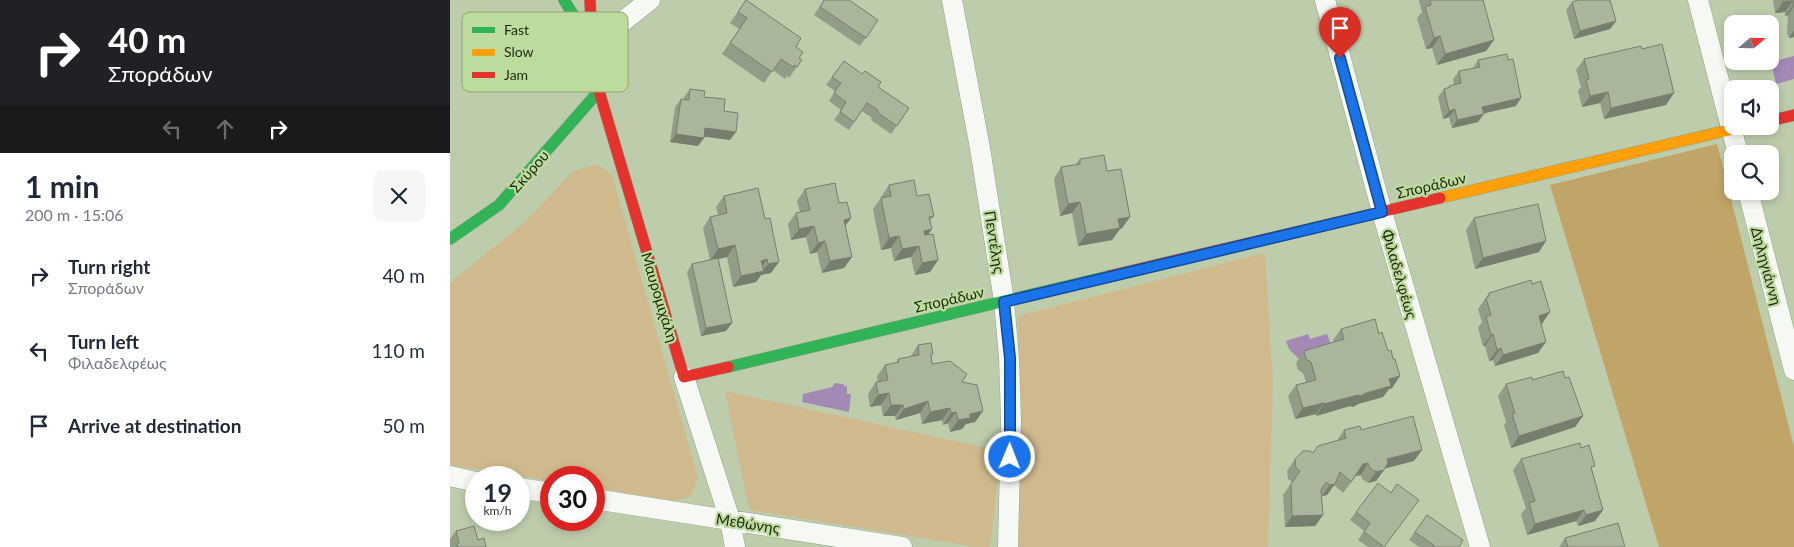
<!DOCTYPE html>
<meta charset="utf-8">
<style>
body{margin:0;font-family:Lato,sans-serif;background:#f6f6f7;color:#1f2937;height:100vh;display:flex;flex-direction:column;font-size:19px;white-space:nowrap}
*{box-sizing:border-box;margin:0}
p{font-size:16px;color:#747a83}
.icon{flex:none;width:28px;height:28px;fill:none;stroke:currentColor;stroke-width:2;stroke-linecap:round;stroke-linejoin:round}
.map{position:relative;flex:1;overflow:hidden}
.side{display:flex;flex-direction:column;background:#fff;width:450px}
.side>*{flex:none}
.hud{background:#202124;color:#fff;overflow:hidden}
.needle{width:32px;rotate:70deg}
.buttons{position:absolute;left:1274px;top:15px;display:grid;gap:10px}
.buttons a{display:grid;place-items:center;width:55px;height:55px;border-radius:10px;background:#fff;box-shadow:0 2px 8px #0003;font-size:25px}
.speed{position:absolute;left:15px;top:466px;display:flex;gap:10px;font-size:25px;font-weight:700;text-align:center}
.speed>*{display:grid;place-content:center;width:65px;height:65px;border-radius:50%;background:#fff;box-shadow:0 2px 8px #0003;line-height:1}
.speed small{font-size:12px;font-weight:400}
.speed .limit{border:8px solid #d22;background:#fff;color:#111}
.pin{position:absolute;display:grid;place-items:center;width:42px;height:42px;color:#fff;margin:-51px -21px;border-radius:50% 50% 50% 0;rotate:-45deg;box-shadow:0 0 5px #0007}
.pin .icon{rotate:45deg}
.me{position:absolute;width:55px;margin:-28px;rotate:1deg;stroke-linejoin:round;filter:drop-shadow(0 0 4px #0008)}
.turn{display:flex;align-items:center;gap:18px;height:105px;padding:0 25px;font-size:22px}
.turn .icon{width:65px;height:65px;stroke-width:2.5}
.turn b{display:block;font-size:35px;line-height:42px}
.lanes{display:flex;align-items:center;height:48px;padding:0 25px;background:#0003;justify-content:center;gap:25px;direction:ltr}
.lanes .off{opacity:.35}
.round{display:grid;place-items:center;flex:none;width:52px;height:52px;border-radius:10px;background:#f6f6f7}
.head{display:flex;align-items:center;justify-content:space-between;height:85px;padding:0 25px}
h1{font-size:30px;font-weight:700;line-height:38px}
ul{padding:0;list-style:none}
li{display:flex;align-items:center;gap:15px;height:75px;padding:0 25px}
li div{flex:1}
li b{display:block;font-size:19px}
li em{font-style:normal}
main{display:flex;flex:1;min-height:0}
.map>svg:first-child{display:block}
</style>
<main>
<section class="side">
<div class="hud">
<div class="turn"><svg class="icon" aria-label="right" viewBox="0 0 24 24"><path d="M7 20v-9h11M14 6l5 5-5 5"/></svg><div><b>40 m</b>Σποράδων</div></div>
<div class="lanes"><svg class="icon off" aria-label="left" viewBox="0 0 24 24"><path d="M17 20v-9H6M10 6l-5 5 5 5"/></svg><svg class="icon off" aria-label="ahead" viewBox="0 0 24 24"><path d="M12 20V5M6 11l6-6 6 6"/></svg><svg class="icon" aria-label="right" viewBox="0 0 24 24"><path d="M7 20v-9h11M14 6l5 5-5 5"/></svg></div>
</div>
<div class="head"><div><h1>1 min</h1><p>200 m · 15:06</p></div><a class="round"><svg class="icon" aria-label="close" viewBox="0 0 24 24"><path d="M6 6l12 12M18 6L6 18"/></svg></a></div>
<ul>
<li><svg class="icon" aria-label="right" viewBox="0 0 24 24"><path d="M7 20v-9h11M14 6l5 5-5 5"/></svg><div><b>Turn right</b><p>Σποράδων</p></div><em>40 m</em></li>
<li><svg class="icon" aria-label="left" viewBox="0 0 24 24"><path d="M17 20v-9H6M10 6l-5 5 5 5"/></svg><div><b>Turn left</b><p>Φιλαδελφέως</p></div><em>110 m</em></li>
<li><svg class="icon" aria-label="arrive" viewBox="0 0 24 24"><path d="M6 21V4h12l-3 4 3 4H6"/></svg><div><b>Arrive at destination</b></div><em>50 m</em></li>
</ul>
</section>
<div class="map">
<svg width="1344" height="547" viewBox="0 0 1344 547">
<rect width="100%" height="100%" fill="#bdcdac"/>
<path fill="#d0ba8d" d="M147 164 162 175 248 478 241 496 225 501 144 488V478H101V481L0 465V283L76 221 123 171Z
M815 253 823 382 818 547H569L571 426 568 316Z
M275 391 551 451 540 547H527L299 510Z"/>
<path fill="#c1a468" d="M1267 144 1344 447V547H1209L1100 185Z"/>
<path fill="#a289b6" d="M1344 56V79L1326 84 1321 62Z
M858 334 860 339 877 334 880 342 876 352 850 360 839 349 836 341Z
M385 383 393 384 394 386H397V394H401L399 412 352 402 353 394 382 387Z"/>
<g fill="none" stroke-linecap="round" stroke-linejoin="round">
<defs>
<path id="street" d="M502 0 530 148 554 301 559 358 561 420 558 547
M875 0 932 212 1030 547
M1248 0 1288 154
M142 46 200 0
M1298 191 1344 370
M234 377 280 520 285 547
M0 476 26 482
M69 488 101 493
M144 499 452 547"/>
<path id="fast" d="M114 0 142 45
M0 239 49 205 149 91
M278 367 659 276"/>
<path id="slow" d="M990 198 1296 126"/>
<path id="jam" d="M140 0 142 46 149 91 234 377 278 367
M1320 121 1344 115
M659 276 990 198"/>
</defs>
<use href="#street" stroke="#95a188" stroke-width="21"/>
<use href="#fast" stroke="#95a188" stroke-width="12"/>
<use href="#slow" stroke="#95a188" stroke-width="12"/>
<use href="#jam" stroke="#95a188" stroke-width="12"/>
<use href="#street" stroke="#f5f8f3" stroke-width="20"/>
<use href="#fast" stroke="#30b455" stroke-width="11"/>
<use href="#slow" stroke="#ff9f0a" stroke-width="11"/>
<use href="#jam" stroke="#e5322d" stroke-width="11"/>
</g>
<path fill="#919d86" d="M296 0 346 47 349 58 352 60 339 78 337 76 335 79 323 70 314 83 272 54 289 29 280 23Z
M374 0 428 20 410 46 364 15Z
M969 0H1033L1044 40 1036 51 987 65 982 48 976 49 967 18 972 12 969 1Z
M1323 0H1344V37L1339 38 1337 33 1338 15 1335 16V12L1325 13Z
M1122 2 1166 21 1160 29 1124 39 1116 10Z
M1192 49 1216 105 1154 119 1150 103 1132 107 1128 91 1131 87 1126 70 1134 59Z
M1028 60 1066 106 1034 113 1028 122 1002 128 999 117 993 119 988 97 994 89 998 88 999 86 1004 85 1003 79 1009 71 1023 68Z
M394 61 428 87 459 108 441 134 421 120 422 118 412 111 399 130 384 120 391 110 379 101 385 91 376 85Z
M240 89 254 97 274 111 280 140 254 136 248 146 220 142 225 107 231 99 234 100V97Z
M630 159 657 171 680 217 672 228 670 229 662 240 628 246 622 213 610 216 604 179 611 167 625 165Z
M439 185 467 196 484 216 480 221 478 235 488 260 480 272 465 275 461 257 444 261 441 248 431 250 423 209 431 198V197Z
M308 188 321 273 311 275 306 282 283 287 277 257 268 259 276 331 251 336 237 272 242 264 260 260 253 228 260 217 268 215 266 207 274 196Z
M355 189 389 203 401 218 395 226 402 257 394 268 372 273 367 252 360 254 356 237 341 240 338 224 346 213 350 212 347 201Z
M1024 218 1096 241 1089 252 1025 269 1016 230Z
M1039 293 1092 324H1091L1088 353 1045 366 1043 360 1039 361 1035 346H1033L1028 328 1032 322 1028 309Z
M891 329 929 334 938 351 943 359 950 376 942 388 939 389 933 397 908 404 903 407 900 406 866 416V414L845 419 838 396 846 385 856 382 853 373 848 370 846 363 854 351 884 342 883 340Z
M468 345 481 357 482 364 512 382 533 411 525 422 516 424 512 429 500 432 498 423 493 425 492 420 472 424 470 413 446 420 445 416H433L431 405 420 407 418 394 426 382H428L427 376 435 365 446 363 448 359 460 357Z
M1115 378 1133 416 1125 427 1061 448 1054 425 1056 422 1048 396 1056 384 1082 380Z
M894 430H911L964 461 935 468 926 481 918 483 912 479 911 475 906 476 893 493 884 485 877 495 872 496H871L873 515 865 526 835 527 833 495 842 482 838 479 837 471 845 459 863 453 887 441Z
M1131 448 1142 470 1153 510 1145 521 1128 526 1126 521 1077 535 1071 514 1076 508 1063 470 1071 459Z
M941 493 934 547H918L908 540 914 531 900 520 906 512Z
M977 515 1009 547H969L959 540Z
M6 531 28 540 36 547H0V539Z
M1115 538 1175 547H1109Z"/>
<path fill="#767f6d" d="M1343 1 1335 12 1325 13 1333 2Z
M1343 5H1344V6L1338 15 1335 16Z
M1166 21 1160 29 1124 39 1130 31Z
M1344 30V37L1339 38Z
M990 36 982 48 976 49 984 38Z
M1044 40 1036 51 987 65 995 54Z
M1158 92 1150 103 1132 107 1140 96Z
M1224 93 1216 105 1154 119 1161 108Z
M1071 98 1066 106 1027 115 1032 107Z
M1005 109 999 117 993 119 999 111Z
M1034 114 1028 122 1002 128 1007 120Z
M255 128 286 132 280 140 249 136Z
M226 134 254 138 248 146 220 142Z
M630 202 622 213 610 216 618 204Z
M680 217 672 228 670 229 662 240 628 246 636 234 668 219Z
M401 218 393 229 394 220Z
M364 226 356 237 341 240 349 229Z
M482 229 474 241V231Z
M449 236 441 248 431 250 439 238Z
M375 241 367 252 360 254 368 243Z
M1096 241 1089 252 1025 269 1033 258Z
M285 245 277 257 260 261 268 249Z
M469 246 461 257 444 261 452 249Z
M402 257 394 268 372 273 380 261Z
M317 259 309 271 311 261Z
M488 260 480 272 465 275 472 263Z
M329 262 321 273 311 275 306 282 283 287 291 276 312 271 318 264Z
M1100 312 1092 324 1081 327 1089 316Z
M282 323 276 331 251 336 256 328Z
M1043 334 1035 346H1033L1041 335Z
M1096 342 1088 353 1045 366 1053 355Z
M1051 348 1043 360 1039 361 1047 350Z
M950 376 942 388 939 389 933 397 908 404 903 407 900 406 866 416 874 404 916 393 939 379Z
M439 393 431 405 420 407 428 395Z
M478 401 470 413 446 420 454 409Z
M874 403 866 414 845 419 853 408Z
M441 405H453L445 416H433Z
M500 408 492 420 472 424 480 412Z
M533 411 525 422 516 424 512 429 500 432 508 420 520 414Z
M506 412 498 423 493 425 501 413Z
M1133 416 1125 427 1061 448 1069 436Z
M972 450 964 461 929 470 937 459Z
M918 463 911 475 906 476 913 464Z
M934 470 926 481 918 483 926 472Z
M885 484 877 495 872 496 880 485Z
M1134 510 1126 521 1077 535 1085 524Z
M1153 510 1145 521 1128 526 1136 515Z
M873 515 865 526 835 527 842 516Z"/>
<path fill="#a9b69c" stroke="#767f6d" d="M296 0 351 38 346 47 353 52 349 58 352 60 347 67 344 65 343 67 331 59 322 72 280 43 297 18 288 12Z
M374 0H399L428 20 416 38 370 7Z
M980 0H1033L1044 40 995 54 990 36 984 38 975 7 981 5Z
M1128 0H1160L1166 21 1130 31 1122 2Z
M1333 0H1344V5H1343V1L1333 2Z
M1212 44 1224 93 1161 108 1158 92 1140 96 1136 80 1139 79 1134 59 1191 46 1192 49Z
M1057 54 1058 60 1063 59 1071 98 1032 107 1034 114 1007 120 1005 109 999 111 994 89 1000 87 999 86 1011 83 1009 71 1030 67 1028 60Z
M394 61 412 74 415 71 431 82 428 87 459 108 447 126 427 112 428 110 417 103 404 122 390 112 396 102 384 93 391 83 382 77Z
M240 89 255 91 254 97 275 99 274 111 288 113 286 132 255 128 254 138 226 134 231 99 239 100Z
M654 155 657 171 671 169 680 217 668 219 670 228 636 234 630 202 618 204 611 167 630 164V159Z
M464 180 467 196 479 194 484 216 479 217 482 229 474 231 475 235 483 234 488 260 472 263 469 246 452 249 449 236 439 238 431 198 441 196 439 185Z
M385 183 389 203 397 202 401 218 394 220 402 257 380 261 375 241 368 243 364 226 349 229 346 213 360 210 355 189Z
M308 188 315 219 320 218 329 262 318 264 317 259 311 261 314 271 291 276 285 245 268 249 260 217 277 213 274 196Z
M1088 204 1096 241 1033 258 1024 218Z
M268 258 282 323 256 328 242 264Z
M1081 280 1082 284 1091 281 1100 312 1089 316 1096 342 1053 355 1051 348 1047 350 1043 334 1041 335 1036 317 1041 315 1036 298 1039 296V293Z
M925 319 929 334 932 332 938 351 941 350 943 359H945L950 376 939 379 941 386 916 393 911 396 908 395 874 404V403L853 408 846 385 866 380 861 362 856 359 854 351 894 339 891 329Z
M481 343 483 354H481L482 364 500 361 517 374 512 382 527 385 533 411 520 414V418L508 420 506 412 501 413 500 408 480 412 478 401 454 409 453 405H441L439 393 428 395 426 382 438 380 435 365 449 362 448 359 469 355 468 345Z
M1113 371 1115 378 1119 377 1133 416 1069 436 1062 414 1065 413 1056 384 1082 377V380Z
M963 416 972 450 937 459 938 463 934 470 926 472 920 468 918 463 913 464 901 482 890 472 885 484 880 485 876 482 871 490 873 515 842 516 841 484 850 471 846 468 845 459 853 451H860L863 453 868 446 896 438 894 430 910 426 911 430Z
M1130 443 1131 448 1139 445 1145 466 1141 467 1153 510 1136 515 1134 510 1085 524 1079 503 1085 501 1071 459Z
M928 483 941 493 947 484 969 500 934 547 914 532 920 523 906 512Z
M977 515 1013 540 1009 547H984L985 546 965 532Z
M1168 523 1175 547H1118L1115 538Z
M24 526 28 540 34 538 36 547H8L7 544 9 543 6 531Z"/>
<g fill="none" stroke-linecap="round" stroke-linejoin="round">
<defs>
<path id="route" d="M560 457V358L554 302 932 212 890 58"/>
</defs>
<use href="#route" stroke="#114b97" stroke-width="12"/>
<use href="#route" stroke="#1a73e8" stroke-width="9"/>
</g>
<g text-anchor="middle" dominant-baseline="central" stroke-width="4.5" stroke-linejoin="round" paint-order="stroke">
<g font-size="15" fill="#1e2810" stroke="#bedb9e">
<text transform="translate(79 171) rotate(-49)">Σκύρου</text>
<text transform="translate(981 185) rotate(-13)">Σποράδων</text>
<text transform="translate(545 242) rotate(81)">Πεντέλης</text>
<text transform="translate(1317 266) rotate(75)">Δηληγιάννη</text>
<text transform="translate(950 274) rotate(74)">Φιλαδελφέως</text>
<text transform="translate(210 297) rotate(73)">Μαυρομιχάλη</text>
<text transform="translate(499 299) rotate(-13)">Σποράδων</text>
<text transform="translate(298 523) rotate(9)">Μεθώνης</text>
</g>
</g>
<rect x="12" y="12" width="166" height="80" rx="8" fill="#bedb9e" stroke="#8ea573" stroke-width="1"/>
<rect x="22" y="27" width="23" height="6" fill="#30b455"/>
<rect x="22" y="49" width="23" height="7" fill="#ff9f0a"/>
<rect x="22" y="72" width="23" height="6" fill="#e5322d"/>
<g font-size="14" fill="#1e2810">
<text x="54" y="35">Fast</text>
<text x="54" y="57">Slow</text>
<text x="54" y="80">Jam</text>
</g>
</svg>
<div class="buttons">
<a><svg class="needle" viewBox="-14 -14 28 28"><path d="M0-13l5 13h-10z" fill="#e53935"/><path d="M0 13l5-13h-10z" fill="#747a83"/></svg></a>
<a><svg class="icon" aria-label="sound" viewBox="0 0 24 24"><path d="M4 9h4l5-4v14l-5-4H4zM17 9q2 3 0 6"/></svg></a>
<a><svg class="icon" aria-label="search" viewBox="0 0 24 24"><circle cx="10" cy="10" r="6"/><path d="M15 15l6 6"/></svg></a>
</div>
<div class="speed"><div>19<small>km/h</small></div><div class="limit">30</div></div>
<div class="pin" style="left:890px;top:58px;background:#d93025"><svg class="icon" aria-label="arrive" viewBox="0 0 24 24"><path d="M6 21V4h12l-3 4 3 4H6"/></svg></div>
<svg class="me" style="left:560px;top:457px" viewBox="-20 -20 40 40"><circle r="17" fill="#1a73e8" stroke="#fff" stroke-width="3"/><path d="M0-11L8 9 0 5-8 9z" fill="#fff"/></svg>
</div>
</main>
